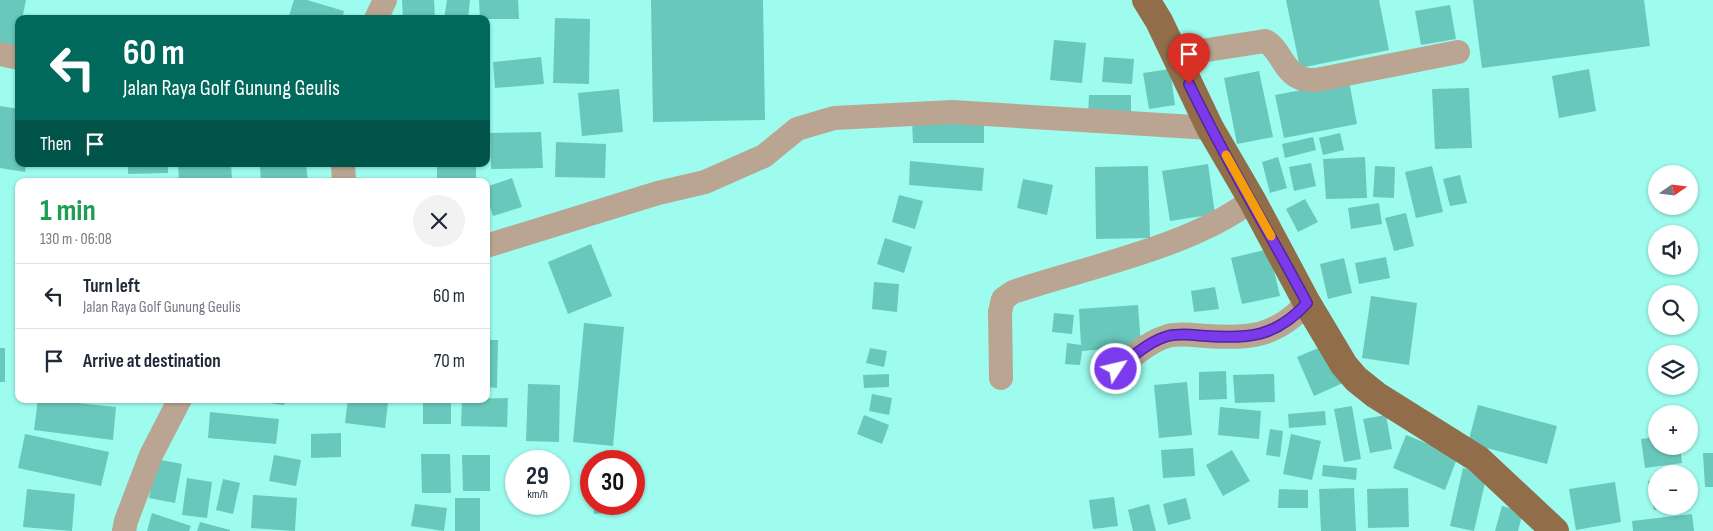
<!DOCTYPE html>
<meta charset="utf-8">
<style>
body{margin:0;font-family:"Sofia Sans Condensed",sans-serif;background:#f2f2f3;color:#1f2937;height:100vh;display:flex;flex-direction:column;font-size:19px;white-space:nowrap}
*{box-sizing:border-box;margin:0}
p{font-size:16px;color:#747a83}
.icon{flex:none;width:28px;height:28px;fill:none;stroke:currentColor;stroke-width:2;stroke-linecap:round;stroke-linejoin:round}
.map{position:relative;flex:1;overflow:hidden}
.side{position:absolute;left:15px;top:178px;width:475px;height:225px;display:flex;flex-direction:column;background:#fff;border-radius:10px;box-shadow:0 1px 4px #0004}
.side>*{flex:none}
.guide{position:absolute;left:15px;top:15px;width:475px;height:152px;border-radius:10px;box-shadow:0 1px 4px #0004;background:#00695c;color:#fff;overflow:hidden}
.needle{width:32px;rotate:76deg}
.tools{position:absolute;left:1648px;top:165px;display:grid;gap:10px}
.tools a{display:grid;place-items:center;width:50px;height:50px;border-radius:50%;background:#fff;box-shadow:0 1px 4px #0004;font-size:25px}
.speed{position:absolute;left:505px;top:450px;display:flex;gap:10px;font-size:25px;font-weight:700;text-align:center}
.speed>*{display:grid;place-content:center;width:65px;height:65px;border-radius:50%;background:#fff;box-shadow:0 1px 4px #0004;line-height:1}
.speed small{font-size:12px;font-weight:400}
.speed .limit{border:8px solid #d22;background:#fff;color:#111}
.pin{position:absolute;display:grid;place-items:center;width:42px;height:42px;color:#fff;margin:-51px -21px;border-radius:50% 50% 50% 0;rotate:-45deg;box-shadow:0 0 5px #0007}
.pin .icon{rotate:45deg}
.me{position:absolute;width:55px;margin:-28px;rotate:55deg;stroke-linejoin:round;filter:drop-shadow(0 0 4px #0008)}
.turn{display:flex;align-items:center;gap:18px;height:105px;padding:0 25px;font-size:22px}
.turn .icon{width:65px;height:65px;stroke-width:2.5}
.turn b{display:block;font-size:35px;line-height:42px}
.then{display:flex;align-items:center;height:48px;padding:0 25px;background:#0003;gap:10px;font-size:19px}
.round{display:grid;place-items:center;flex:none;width:52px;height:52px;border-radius:26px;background:#f2f2f3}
.summary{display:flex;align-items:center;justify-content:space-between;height:85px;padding:0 25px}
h1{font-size:30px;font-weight:700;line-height:38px;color:#1e9e55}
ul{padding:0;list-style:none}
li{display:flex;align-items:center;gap:15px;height:65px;padding:0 25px;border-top:1px solid #e0e1e3}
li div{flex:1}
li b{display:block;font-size:19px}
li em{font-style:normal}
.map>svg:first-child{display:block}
</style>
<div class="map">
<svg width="1713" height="531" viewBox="0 0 1713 531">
<rect width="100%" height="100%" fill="#9dfcee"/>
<path fill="#68c8bb" d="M0 0H26L22 19H19V31L13 53 0 49Z
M294 0H307L344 11 342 19H288Z
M402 0H434L435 19H403Z
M447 0H470L468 19H444Z
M479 0H518L519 19H480Z
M651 0H763L765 120 653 122Z
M1286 0H1379L1389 50 1300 68Z
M1473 0H1644L1650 46 1482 68Z
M1450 5 1456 39 1421 45 1415 11Z
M555 18 590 19 589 84 553 83Z
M1054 40 1086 43 1082 83 1050 80Z
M541 57 544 84 495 88 493 62Z
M1104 57 1134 59 1132 84 1102 82Z
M1170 69 1175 105 1149 109 1143 73Z
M1589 69 1596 111 1559 118 1552 76Z
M1259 71 1273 137 1237 144 1224 78Z
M1349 81 1357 124 1284 138 1275 95Z
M1469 88 1472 148 1435 149 1432 89Z
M619 89 623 132 582 136 578 93Z
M1089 95H1131V117L1088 116Z
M0 106 19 109V164H26L25 172 0 168Z
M984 119V143H913L912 120Z
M541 132 543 168 491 169 490 133Z
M1340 133 1344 150 1323 155 1319 138Z
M1313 137 1316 150 1285 158 1282 144Z
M556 142 606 144 605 178 555 177Z
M1278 157 1287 188 1270 193 1262 162Z
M1365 157 1367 198 1326 199 1323 159Z
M910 161 984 168 982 191 909 185Z
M1311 163 1316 186 1294 191 1289 167Z
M128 164H168V173L128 174Z
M178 164H231L232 181H179Z
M292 164H306L308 181H261L260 167Z
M437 164H476V181H437Z
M1208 164 1215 214 1170 221 1162 171Z
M1148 166 1150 238 1096 239 1095 167Z
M1375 166 1395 167 1394 198 1373 197Z
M1432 166 1443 212 1416 218 1405 172Z
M1460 175 1467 203 1450 206 1443 179Z
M512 178 522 207 493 216 486 196V187Z
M1023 179 1053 185 1047 215 1017 208Z
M899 195 923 201 915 229 892 222Z
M1305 199 1318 222 1298 232 1286 209Z
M1379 203 1382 224 1351 229 1348 208Z
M1406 213 1414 246 1394 251 1385 218Z
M885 238 912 247 904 273 877 264Z
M591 244 612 296 568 314 548 262Z
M1269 249 1280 296 1242 304 1231 258Z
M1386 257 1390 278 1359 284 1355 263Z
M1344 258 1352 293 1328 299 1320 264Z
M874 282 899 284 897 312 872 309Z
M1215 287 1219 309 1194 312 1191 291Z
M1371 296 1417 303 1409 365 1362 358Z
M1138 305 1141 346 1082 351 1080 365 1065 364 1067 343 1081 345 1079 309Z
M1054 313 1074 315 1072 334 1052 332Z
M584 323 624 327 613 446 573 442Z
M486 340H498L497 388 486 387Z
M1328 344 1345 382 1314 396 1297 357Z
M0 348H5V382H0Z
M870 348 887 351 884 367 866 363Z
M1226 371 1227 399 1199 400V372Z
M889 374V387L864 388 863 375Z
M1274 374 1275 402 1235 403 1233 375Z
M1187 382 1192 435 1159 438 1154 385Z
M528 384 560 385 559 442 526 441Z
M872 394 892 398 889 415 869 411Z
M508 398 507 427 461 426 462 399Z
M38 399 116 407 113 440 34 430Z
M262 399H285L284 405 262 402Z
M348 399 388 403 385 428 345 423Z
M423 399H451V424H423Z
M1478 405 1557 426 1547 464 1468 443Z
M1352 406 1361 459 1344 462 1334 409Z
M1220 407 1261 411 1259 439 1218 435Z
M1325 411 1326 425 1289 428 1288 414Z
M210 412 279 419 276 444 208 438Z
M864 415 889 425 882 444 857 434Z
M1386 415 1392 449 1370 453 1363 419Z
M1270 429 1283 431 1280 457 1266 455Z
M341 433V457L311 458V434Z
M25 434 109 452 101 486 18 468Z
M1291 434 1321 441 1312 480 1283 474Z
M1406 435 1458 456 1445 490 1393 468Z
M1656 437V446H1680L1682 463 1645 468 1641 439Z
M1193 448 1195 476 1163 478 1161 450Z
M1232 450 1250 481 1223 496 1206 465Z
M1703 453H1713V487H1705Z
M421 454H450L451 493H422Z
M274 455 301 460 296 486 269 481Z
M462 455H490V491H463Z
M156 459 182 464 175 503 149 498Z
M1323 465 1357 468 1356 480 1322 476Z
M1463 468 1487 474 1474 531 1450 526Z
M187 478 212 482 207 518 182 515Z
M223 479 240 483 233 514 216 510Z
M1656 479V506L1671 507 1654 510 1648 481Z
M1615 482 1621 522 1576 530 1569 489Z
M1354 488 1356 531H1321L1319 489Z
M1408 488 1409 527 1368 528 1367 489Z
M27 489 75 494 72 531 23 527Z
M1279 489 1308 490V508H1278Z
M253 495 297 498 295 531 251 528Z
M1114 497 1118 526 1093 529 1089 500Z
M455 498H480V531H455Z
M1186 498 1191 519 1168 525 1163 504Z
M415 504 447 508 444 531 411 526Z
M593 504H626L627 511 594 514Z
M1149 504 1156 531H1133L1128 510Z
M1502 506 1523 512 1518 531H1495Z
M152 513 191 526 189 531H147Z
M1692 514 1694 531H1633L1632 521Z
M200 522 230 530V531H197Z"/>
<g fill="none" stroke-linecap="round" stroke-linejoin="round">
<path stroke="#baa592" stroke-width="24" d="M376 19 385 0
M0 54 19 58
M1175 55 1265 41C1279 47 1284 72 1300 78 1305 80 1311 80 1316 80L1458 52
M343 164 344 181
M486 246 658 193 705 182 764 156 797 129 834 118 952 112 1210 128
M1116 369C1131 358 1149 341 1168 336 1180 333 1193 335 1206 336 1249 339 1276 337 1307 303
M1001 378 1000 312 1003 299 1013 292C1087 267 1191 247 1252 200
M124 531 126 521 151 455 180 399"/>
<path stroke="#916d49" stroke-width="28" d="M1146 0 1159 21 1210 128 1252 200 1307 303 1344 365 1356 379 1376 395 1478 459 1555 531"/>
</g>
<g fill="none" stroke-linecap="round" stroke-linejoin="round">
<defs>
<path id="route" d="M1116 369C1131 358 1149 341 1168 336 1181 333 1193 335 1206 336 1249 339 1276 337 1307 303 1268 230 1225 159 1189 84"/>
</defs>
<use href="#route" stroke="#51269a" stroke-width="12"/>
<use href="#route" stroke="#7c3aed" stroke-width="9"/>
<path stroke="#f59e0b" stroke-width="9" d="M1226 155 1271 236"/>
</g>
</svg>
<div class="tools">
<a><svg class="needle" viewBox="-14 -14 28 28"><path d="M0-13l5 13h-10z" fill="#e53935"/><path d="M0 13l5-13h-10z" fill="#747a83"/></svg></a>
<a><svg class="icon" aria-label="sound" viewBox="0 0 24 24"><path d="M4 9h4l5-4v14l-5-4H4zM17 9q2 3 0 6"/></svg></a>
<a><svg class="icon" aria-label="search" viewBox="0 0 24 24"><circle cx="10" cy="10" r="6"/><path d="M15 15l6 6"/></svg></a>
<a><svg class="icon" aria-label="layers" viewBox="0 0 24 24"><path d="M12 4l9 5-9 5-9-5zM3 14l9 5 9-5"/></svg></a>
<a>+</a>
<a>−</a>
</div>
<div class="speed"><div>29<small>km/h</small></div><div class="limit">30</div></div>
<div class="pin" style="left:1189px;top:84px;background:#d93025"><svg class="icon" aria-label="arrive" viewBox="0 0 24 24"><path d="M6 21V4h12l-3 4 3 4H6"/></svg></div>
<svg class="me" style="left:1116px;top:369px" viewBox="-20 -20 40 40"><circle r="17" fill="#7c3aed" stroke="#fff" stroke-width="3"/><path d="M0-11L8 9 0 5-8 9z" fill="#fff"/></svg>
<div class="guide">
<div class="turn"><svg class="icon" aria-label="left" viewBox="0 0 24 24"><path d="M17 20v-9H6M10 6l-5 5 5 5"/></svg><div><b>60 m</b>Jalan Raya Golf Gunung Geulis</div></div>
<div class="then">Then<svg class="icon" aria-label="arrive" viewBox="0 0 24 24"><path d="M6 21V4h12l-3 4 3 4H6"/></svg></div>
</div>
<section class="side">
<div class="summary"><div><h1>1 min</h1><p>130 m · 06:08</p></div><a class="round"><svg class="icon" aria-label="close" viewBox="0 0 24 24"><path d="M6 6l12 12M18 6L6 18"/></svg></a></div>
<ul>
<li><svg class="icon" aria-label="left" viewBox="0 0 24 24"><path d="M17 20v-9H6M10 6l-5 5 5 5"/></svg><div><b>Turn left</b><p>Jalan Raya Golf Gunung Geulis</p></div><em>60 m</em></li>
<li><svg class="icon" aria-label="arrive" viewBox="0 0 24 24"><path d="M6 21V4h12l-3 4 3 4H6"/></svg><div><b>Arrive at destination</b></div><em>70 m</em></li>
</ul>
</section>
</div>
